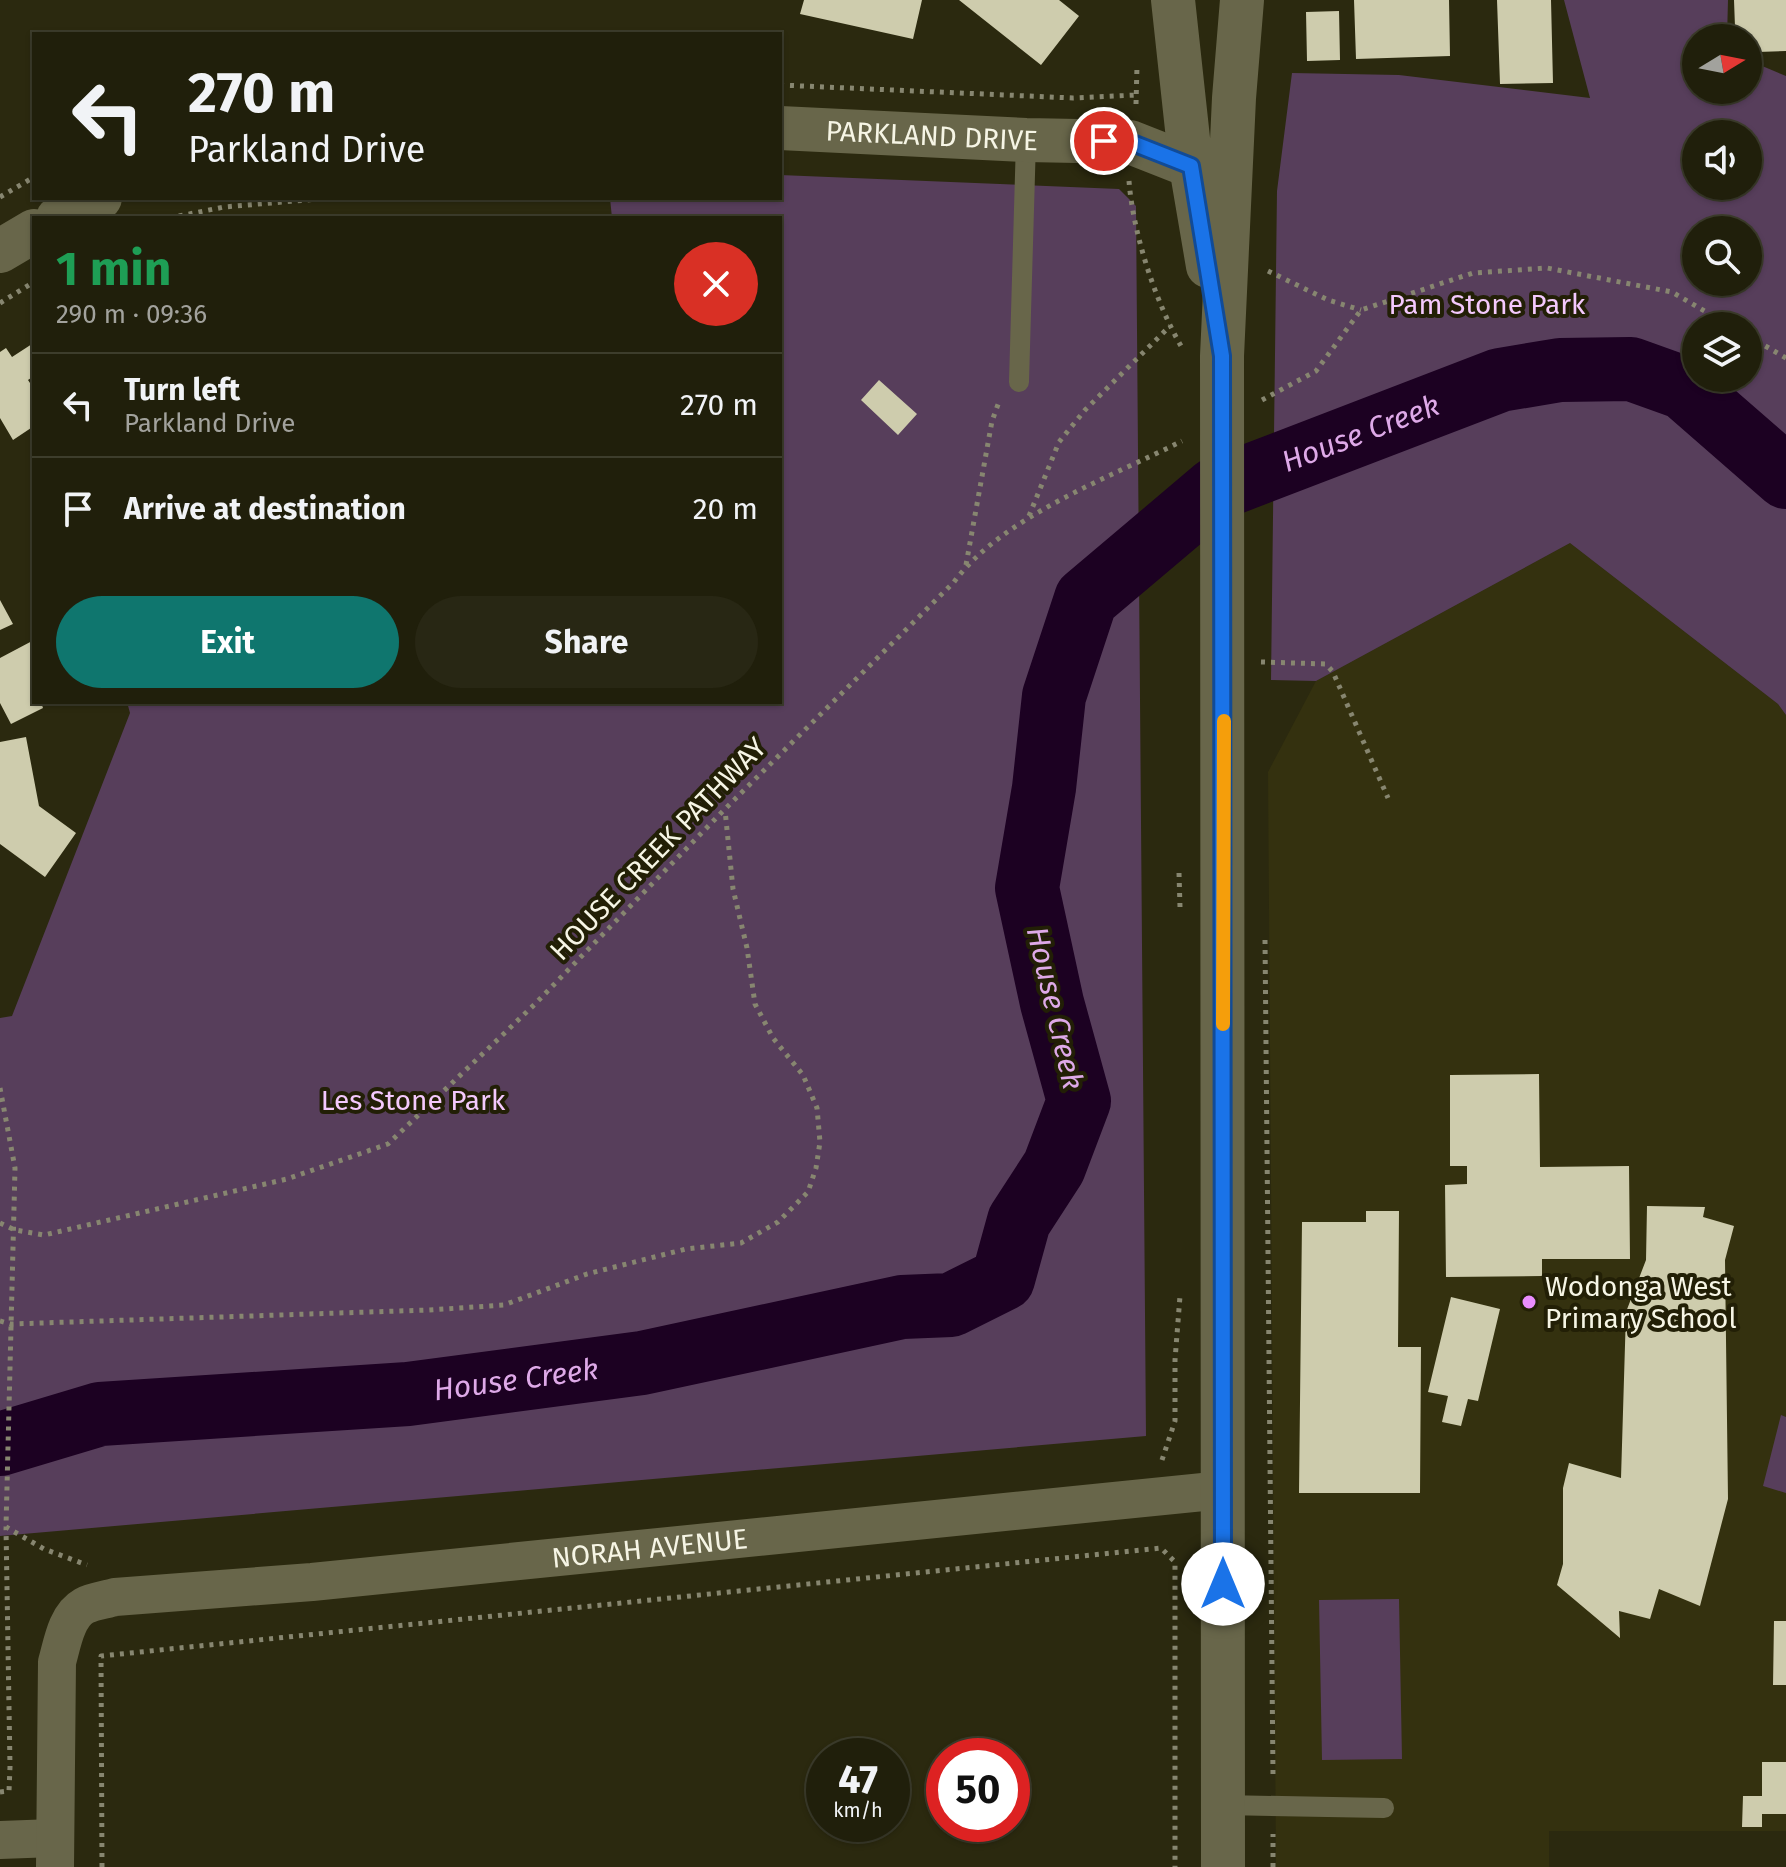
<!DOCTYPE html>
<meta charset="utf-8">
<style>
body{margin:0;font-family:"Fira Sans",sans-serif;background:#282714;color:#f1f3f6;height:100vh;display:flex;flex-direction:column;font-size:30px;white-space:nowrap}
*{box-sizing:border-box;margin:0}
p{font-size:26px;color:#a2a29d}
.icon{flex:none;width:44px;height:44px;fill:none;stroke:currentColor;stroke-width:2;stroke-linecap:round;stroke-linejoin:round}
.map{position:relative;flex:1;overflow:hidden}
.details{position:absolute;left:32px;top:216px;width:750px;height:488px;display:flex;flex-direction:column;background:#201f0b;border-radius:0px;box-shadow:0 2px 6px #0004,0 0 0 2px #3d3d2c}
.details>*{flex:none}
.top-card{position:absolute;left:32px;top:32px;width:750px;height:168px;border-radius:0px;box-shadow:0 2px 6px #0004,0 0 0 2px #3d3d2c;background:#201f0b;color:#f1f3f6;overflow:hidden}
.needle{width:52px;rotate:80deg}
.fabs{position:absolute;left:1682px;top:24px;display:grid;gap:16px}
.fabs a{display:grid;place-items:center;width:80px;height:80px;border-radius:50%;background:#201f0b;box-shadow:0 2px 6px #0004,0 0 0 2px #3d3d2c;font-size:40px}
.speed{position:absolute;left:806px;top:1738px;display:flex;gap:16px;font-size:40px;font-weight:700;text-align:center}
.speed>*{display:grid;place-content:center;width:104px;height:104px;border-radius:50%;background:#201f0b;box-shadow:0 2px 6px #0004,0 0 0 2px #3d3d2c;line-height:1}
.speed small{font-size:20px;font-weight:400}
.speed .limit{border:12px solid #d22;background:#fff;color:#111}
.pin{position:absolute;display:grid;place-items:center;width:68px;height:68px;color:#fff;margin:-34px;border:4px solid #fff;border-radius:50%;box-shadow:0 2px 8px #0007}
.me{position:absolute;width:88px;margin:-44px;rotate:0deg;stroke-linejoin:round;filter:drop-shadow(0 0 6px #0008)}
.turn{display:flex;align-items:center;gap:28px;height:168px;padding:0 24px;font-size:36px}
.turn .icon{width:104px;height:104px;stroke-width:2.5}
.turn b{display:block;font-size:56px;line-height:68px}
.round{display:grid;place-items:center;flex:none;width:84px;height:84px;border-radius:42px;background:#282714}
.head{display:flex;align-items:center;justify-content:space-between;height:136px;padding:0 24px}
h1{font-size:48px;font-weight:700;line-height:60px;color:#1e9e55}
.button{display:flex;gap:16px;margin-top:auto;padding:16px 24px}
.button a{flex:1;height:92px;border-radius:48px;background:#0f766e;color:#fff;font-size:32px;font-weight:700;line-height:92px;text-align:center}
.button a+a{background:#282714;color:#f1f3f6}
ul{padding:0;list-style:none}
li{display:flex;align-items:center;gap:24px;height:104px;padding:0 24px;border-top:2px solid #3d3d2c}
li div{flex:1}
li b{display:block;font-size:30px}
li em{font-style:normal}
.map>svg:first-child{display:block}
</style>
<div class="map">
<svg width="1786" height="1867" viewBox="0 0 1786 1867">
<rect width="100%" height="100%" fill="#2b290f"/>
<path fill="#34310f" d="M1570 543 1778 704 1786 715V1831H1549V1867H1276L1268 772 1316 681Z"/>
<path fill="#573e5b" fill-rule="evenodd" d="M1564 0H1728L1727 38H1696V90H1748V60L1786 76V715L1778 704 1570 543 1316 681 1271 680 1277 191 1292 73 1399 75 1590 98ZM1696 134H1748V186H1696ZM1696 230H1748V282H1696ZM1696 326H1748V378H1696Z
M780 175 1119 189 1136 206 1146 1436 0 1536V1018L12 1016 130 713 127 702H780V218H612L610 198H780Z
M1781 1415 1786 1417V1493L1763 1486Z
M1399 1599 1402 1759 1322 1760 1319 1600Z"/>
<g fill="none" stroke-linecap="round" stroke-linejoin="round">
<path stroke="#1c0122" stroke-width="64" id="s1" d="M0 1444 100 1414 408 1394 642 1363 902 1307 951 1305 1003 1279 1019 1221 1054 1167 1079 1101 1052 1003 1027 888 1044 788 1054 696 1086 599 1216 489 1500 380 1560 370 1631 369 1684 388 1786 477"/>
</g>
<path fill="#ceccad" d="M804 0H922L913 39 800 14Z
M959 0H1059L1079 16 1041 65Z
M1354 0H1449L1450 56 1356 59Z
M1497 0H1551L1553 83 1500 84Z
M1734 0H1786V51L1757 52V45L1748 46V38H1740V27H1735Z
M1339 11 1340 60 1307 61 1306 12Z
M32 344 34 348V376L28 380 34 389V426L13 440 0 418V352L6 348 12 357Z
M879 380 917 414 898 435 861 400Z
M0 600 13 624 0 630Z
M34 640V702H41L43 708 11 724 0 703V658Z
M26 737 39 806 76 833 45 877 0 844V742Z
M1539 1074 1540 1167 1629 1166 1630 1259H1542V1276L1446 1277 1445 1185 1467 1184V1166H1450V1075Z
M1647 1206 1705 1207 1703 1217 1734 1226 1725 1260 1728 1499 1700 1606 1659 1589 1650 1619 1619 1611 1620 1638 1557 1585 1563 1564V1488L1569 1463 1621 1478 1626 1312 1646 1260Z
M1366 1211H1399L1398 1347H1421L1420 1493H1299L1302 1222H1366Z
M1451 1297 1500 1309 1478 1401 1468 1399 1461 1426 1442 1422 1448 1396 1428 1392Z
M1774 1621H1786V1685H1773Z
M1762 1762H1786V1814H1762V1827H1742L1743 1796H1762Z"/>
<g fill="none" stroke-linecap="round" stroke-linejoin="round">
<path stroke="#878670" stroke-width="5" stroke-dasharray="4 6" stroke-linecap="butt" d="M780 85 1073 98 1137 95
M1136 104 1137 66
M1129 181C1133 233 1155 301 1181 346
M0 197 34 177
M169 218 224 207 330 198
M1268 271 1328 300 1361 310
M0 303 34 282
M1748 336 1786 358
M1262 400 1316 371 1361 310 1473 273 1547 268 1672 292 1730 326
M1029 516 1059 442 1085 410 1170 326
M966 565 992 421 1000 399
M1261 662 1326 664 1333 672 1388 798
M1179 873 1180 907
M1265 940 1273 1775
M0 1088 15 1168 6 1527 44 1549 87 1565
M0 1223 15 1230 44 1235 287 1179 388 1144 535 1004 725 809 954 582C1003 516 1109 478 1182 441
M0 1321 11 1324 429 1310 504 1305 587 1274 686 1249 741 1243 778 1222 808 1192 816 1168 820 1142 817 1108 803 1075 773 1038 755 1004 747 948 733 889 725 810
M1162 1460 1175 1421V1360L1180 1296
M0 1792 9 1791 10 1767 6 1528
M102 1867 101 1656 1161 1548 1175 1562V1867
M1273 1867V1834"/>
<path stroke="#68664a" stroke-width="20" d="M1019 382 1026 140
M1223 1805 1384 1808"/>
<g stroke="#68664a" stroke-width="38">
<path d="M0 1840 54 1838"/>
<path id="s2" d="M55 1867 57 1662C62 1645 66 1616 84 1606 93 1601 105 1600 115 1597L312 1582 1223 1490"/>
</g>
<g stroke="#68664a" stroke-width="44">
<path id="s3" d="M780 128 1026 140 1130 142 1191 166"/>
<path d="M58 218 100 198"/>
<path d="M0 251 34 231"/>
</g>
<path stroke="#68664a" stroke-width="44" d="M1173 0 1191 166 1208 266
M1223 1867 1222 356 1234 98 1242 0"/>
</g>
<g fill="none" stroke-linecap="round" stroke-linejoin="round">
<defs>
<path id="route" d="M1104 141 1130 142 1191 166 1222 356 1223 1584"/>
</defs>
<use href="#route" stroke="#114b97" stroke-width="20"/>
<use href="#route" stroke="#1a73e8" stroke-width="14"/>
<path stroke="#f59e0b" stroke-width="14" d="M1223 1024 1224 721"/>
</g>
<circle fill="#ea8dfd" stroke="#221f06" stroke-width="3" cx="1529" cy="1302" r="8"/>
<g text-anchor="middle" dominant-baseline="central" stroke-width="8" stroke-linejoin="round" paint-order="stroke">
<g font-size="28" fill="#f6f5e5" stroke="#221f06">
<text stroke="none"><textPath href="#s3" startOffset="152">PARKLAND DRIVE</textPath></text>
<text transform="translate(658 849) rotate(-46)">HOUSE CREEK PATHWAY</text>
<text stroke="none"><textPath href="#s2" startOffset="838">NORAH AVENUE</textPath></text>
</g>
<g font-size="28" fill="#f4c9fd" stroke="#221f06">
<text x="1487" y="304">Pam Stone Park</text>
<text x="413" y="1100">Les Stone Park</text>
</g>
<g font-size="28" fill="#f6f5e5" stroke="#221f06" text-anchor="start">
<text x="1545" y="1286">Wodonga West<tspan x="1545" dy="32">Primary School</tspan></text>
</g>
<g font-size="30" font-style="italic" fill="#dea9e8" stroke="#221f06">
<text stroke="none"><textPath href="#s1" startOffset="2058">House Creek</textPath></text>
<text transform="translate(1055 1008) rotate(77)">House Creek</text>
<text stroke="none"><textPath href="#s1" startOffset="522">House Creek</textPath></text>
</g>
</g>
</svg>
<div class="fabs">
<a><svg class="needle" viewBox="-14 -14 28 28"><path d="M0-13l5 13h-10z" fill="#e53935"/><path d="M0 13l5-13h-10z" fill="#a2a29d"/></svg></a>
<a><svg class="icon" aria-label="sound" viewBox="0 0 24 24"><path d="M4 9h4l5-4v14l-5-4H4zM17 9q2 3 0 6"/></svg></a>
<a><svg class="icon" aria-label="search" viewBox="0 0 24 24"><circle cx="10" cy="10" r="6"/><path d="M15 15l6 6"/></svg></a>
<a><svg class="icon" aria-label="layers" viewBox="0 0 24 24"><path d="M12 4l9 5-9 5-9-5zM3 14l9 5 9-5"/></svg></a>
</div>
<div class="speed"><div>47<small>km/h</small></div><div class="limit">50</div></div>
<div class="pin" style="left:1104px;top:141px;background:#d93025"><svg class="icon" aria-label="arrive" viewBox="0 0 24 24"><path d="M6 21V4h12l-3 4 3 4H6"/></svg></div>
<svg class="me" style="left:1223px;top:1584px" viewBox="-20 -20 40 40"><circle r="19" fill="#fff"/><path d="M0-13L10 11 0 6-10 11z" fill="#1a73e8"/></svg>
<div class="top-card">
<div class="turn"><svg class="icon" aria-label="left" viewBox="0 0 24 24"><path d="M17 20v-9H6M10 6l-5 5 5 5"/></svg><div><b>270 m</b>Parkland Drive</div></div>
</div>
<section class="details">
<div class="head"><div><h1>1 min</h1><p>290 m · 09:36</p></div><a class="round" style="background:#d93025;color:#fff"><svg class="icon" aria-label="close" viewBox="0 0 24 24"><path d="M6 6l12 12M18 6L6 18"/></svg></a></div>
<ul>
<li><svg class="icon" aria-label="left" viewBox="0 0 24 24"><path d="M17 20v-9H6M10 6l-5 5 5 5"/></svg><div><b>Turn left</b><p>Parkland Drive</p></div><em>270 m</em></li>
<li><svg class="icon" aria-label="arrive" viewBox="0 0 24 24"><path d="M6 21V4h12l-3 4 3 4H6"/></svg><div><b>Arrive at destination</b></div><em>20 m</em></li>
</ul>
<div class="button"><a>Exit</a><a>Share</a></div>
</section>
</div>
